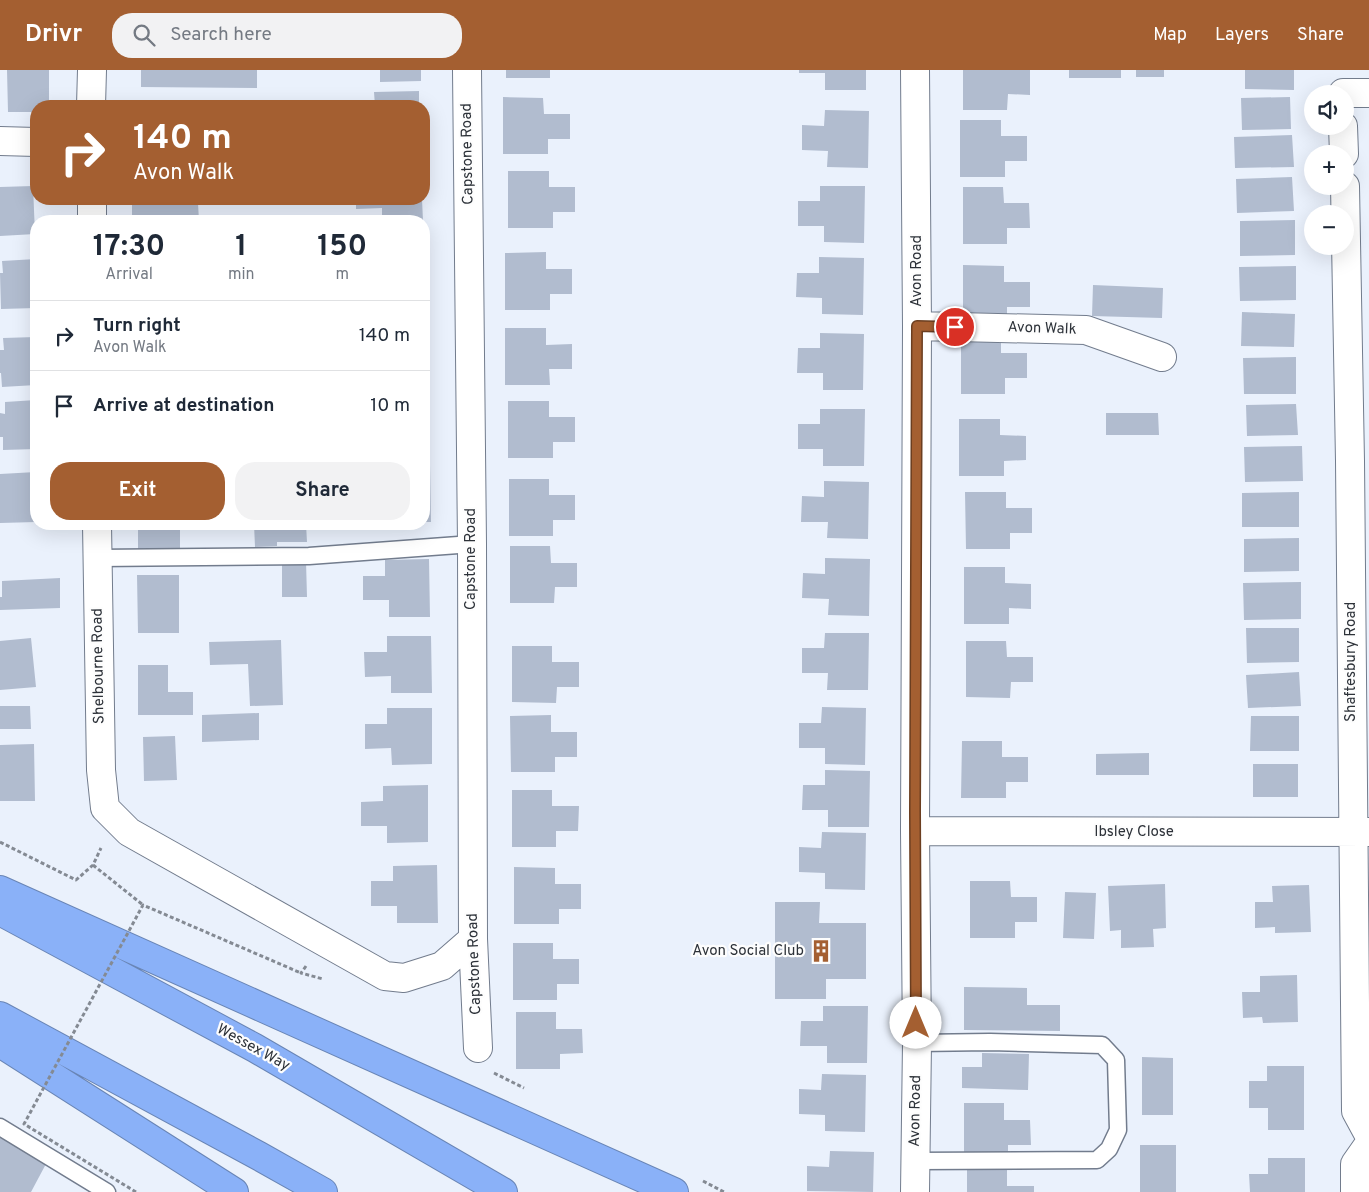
<!DOCTYPE html>
<meta charset="utf-8">
<style>
body{margin:0;font-family:Overpass,sans-serif;background:#f2f2f3;color:#1f2937;height:100vh;display:flex;flex-direction:column;font-size:19px;white-space:nowrap}
*{box-sizing:border-box;margin:0}
p{font-size:16px;color:#747a83}
.icon{flex:none;width:28px;height:28px;fill:none;stroke:currentColor;stroke-width:2;stroke-linecap:round;stroke-linejoin:round}
.map{position:relative;flex:1;overflow:hidden}
.side{position:absolute;left:30px;top:145px;width:400px;height:315px;display:flex;flex-direction:column;background:#fff;border-radius:20px;box-shadow:0 5px 20px #0002}
.side>*{flex:none}
.banner{position:absolute;left:30px;top:30px;width:400px;height:105px;border-radius:20px;box-shadow:0 5px 20px #0002;background:#a45f31;color:#fff;overflow:hidden}
.tools{position:absolute;left:1304px;top:15px;display:grid;gap:10px}
.tools a{display:grid;place-items:center;width:50px;height:50px;border-radius:50%;background:#fff;box-shadow:0 5px 20px #0002;font-size:25px}
.pin{position:absolute;display:grid;place-items:center;width:42px;height:42px;color:#fff;margin:-21px;border:2px solid #fff;border-radius:50%;box-shadow:0 1px 5px #0007}
.me{position:absolute;width:55px;margin:-28px;rotate:0deg;stroke-linejoin:round;filter:drop-shadow(0 0 4px #0008)}
.turn{display:flex;align-items:center;gap:18px;height:105px;padding:0 20px;font-size:22px}
.turn .icon{width:65px;height:65px;stroke-width:2.5}
.turn b{display:block;font-size:35px;line-height:42px}
.eta{display:flex;justify-content:space-evenly;align-items:center;height:85px;text-align:center}
.eta b{font-size:30px;font-weight:700;line-height:35px}
.primary-button{display:flex;gap:10px;margin-top:auto;padding:10px 20px}
.primary-button a{flex:1;height:58px;border-radius:20px;background:#a45f31;color:#fff;font-size:20px;font-weight:700;line-height:58px;text-align:center}
.primary-button a+a{background:#f2f2f3;color:#1f2937}
ul{padding:0;list-style:none}
li{display:flex;align-items:center;gap:15px;height:70px;padding:0 20px;border-top:1px solid #e0e1e3}
li div{flex:1}
li b{display:block;font-size:19px}
li em{font-style:normal}
header{display:flex;align-items:center;gap:30px;box-sizing:border-box;height:70px;padding:0 25px;background:#a45f31;color:#fff}
header strong{font-size:24px}
nav{display:flex;gap:28px;margin-inline-start:auto;font-size:18px}
.search{width:350px;height:45px;background:#f2f2f3;display:flex;align-items:center;gap:12px;box-sizing:border-box;padding:0 18px;border-radius:20px;color:#747a83;font-size:19px}
.map>svg:first-child{display:block}
</style>
<header>
<strong>Drivr</strong>
<div class="search"><svg class="icon" aria-label="search" viewBox="0 0 24 24"><circle cx="10" cy="10" r="6"/><path d="M15 15l6 6"/></svg>Search here</div>
<nav><a>Map</a><a>Layers</a><a>Share</a></nav>
</header>
<div class="map">
<svg width="1369" height="1122" viewBox="0 0 1369 1122">
<rect width="100%" height="100%" fill="#eaf1fc"/>
<path fill="#b1bccf" d="M7 0H49V36H36V42H8Z
M141 0H257V18L141 17Z
M380 0H421V11L380 12Z
M506 0H550V8H506Z
M799 0H866V20H825V3H799Z
M963 0H1030V25L1008 24 1007 40H963Z
M1069 0H1121V8H1069Z
M1136 0H1164V7H1136Z
M1245 0H1294V20L1245 19Z
M419 21V36H375L374 22Z
M503 27 543 28 544 44H570V69H548V84H503Z
M1290 27 1291 59 1242 60 1241 28Z
M825 40 869 41 868 98 827 97 828 81 802 80V55L824 56Z
M960 50H1001V66H1027V91H1005V107H960Z
M1292 65 1294 97 1235 98 1234 67Z
M508 101H549V117H575V142H553V158H508Z
M1292 107 1294 141 1237 143 1236 109Z
M33 116 35 164 0 166V117Z
M820 116H865L864 173 824 172V156H798V131H820Z
M963 117H1003L1004 133H1029L1030 158H1007V174H963Z
M132 129H173V133H198L199 151H132Z
M356 129H422L423 151H382V138L356 139Z
M1295 150V185L1240 186V151Z
M546 182V199H572V224H550V240H505V183Z
M819 187 864 188 863 245 822 244V228L796 227 797 203H819Z
M36 189V238L1 239 0 203H3L2 191Z
M963 195 1004 196V212H1030V237H1007V252H963Z
M1296 196V230L1240 231 1239 197Z
M1093 215 1163 218 1162 248 1092 246Z
M1242 242 1295 244 1294 277 1241 276Z
M505 258H546V275L572 274V299H549L550 315H505Z
M820 263 864 264 863 320H823V303H797L798 278H820Z
M36 267V315L2 317 1 303H0V280H4L3 268Z
M961 267H1001V283H1027V308H1005V324H961Z
M1296 287V324H1244L1243 288Z
M424 327H429V384H424Z
M36 330V379L3 380V367H0V343L5 344V332Z
M508 331H549V347H575V372H553V388H508Z
M1296 334 1298 365 1247 366 1246 335Z
M820 339H865L864 396H823V379H798V354H820Z
M1106 343H1158L1159 365H1106Z
M959 349H1000V365L1026 366V390L1004 391V406H959Z
M1302 376 1303 411 1245 412 1244 377Z
M424 395H430L431 452H424Z
M36 402V452L0 453V404Z
M509 409H549V425H575V450H553V466H509Z
M824 411 869 412 868 469 827 468 828 452H801L802 426 824 427Z
M965 422H1006V438H1032V463H1010V479H966Z
M1299 422V457H1242V423Z
M138 454H180V481H138Z
M254 454H306L307 472H277V476L255 477Z
M1299 468V501L1244 502V469Z
M510 476H550L551 493H577V517H555L554 533H510Z
M825 488 870 489 869 546 828 545 829 529 802 528 803 503 825 504Z
M429 489 430 547H389V530H363V506H385V490Z
M306 491 307 527H282V492Z
M964 497H1005V513L1031 514V539L1009 538V554H964Z
M137 505H179V563H138Z
M60 508V538L0 540V527H2V511Z
M1301 512V549L1244 550 1243 513Z
M1246 558H1299V592L1247 593Z
M825 563H869L868 620H827L828 603H802V578H824Z
M387 566H431L432 623H391V606L365 607 364 582H387Z
M31 568 36 617 0 620V571Z
M281 570 283 635 250 636 248 594 210 595 209 572Z
M966 571H1006L1007 587H1033V612H1011L1010 628 966 627Z
M512 576H552V592H579V617H557L556 633 512 632Z
M138 595H168V622H193V645H138Z
M1299 602 1301 636 1248 638 1246 605Z
M0 636H30L31 659H0Z
M822 637 866 638 865 695 825 694V678H799V653H821Z
M387 638H432V694L392 695 391 678 365 679V654H387Z
M259 643V670L202 672V645Z
M551 645V662H577V687H555V702H511L510 646Z
M1251 646H1299V681H1250Z
M175 666 177 710 144 711 143 667Z
M962 671H1002V687H1028V712H1006V728H961Z
M34 674 35 731H0V675Z
M1149 683V705H1096V684Z
M1253 694H1298V727H1253Z
M825 700 870 701 869 757H828V740H802L803 715H825Z
M428 715V772L387 773V756H361V732L383 731V716Z
M512 720H552V736H579L578 761H556V777H512Z
M822 762 866 763 865 820 825 819V803L799 802V777L821 778Z
M437 795 438 853H397V836H371V811H393V796Z
M514 797 555 798V814H581V839H559V854H514Z
M970 811H1010L1011 827H1037V852H1015V868H970Z
M1165 814 1166 858 1153 859 1154 877 1121 878V860L1110 861 1108 816Z
M1309 815 1311 862 1275 863V857L1255 858V832H1273L1272 816Z
M1065 822 1096 823 1094 869 1063 868Z
M775 832H820L819 853H866V909H826V929H775Z
M513 873H553V889H579V914H557V930H513Z
M1297 905 1298 952 1263 953 1262 947 1243 948 1242 922H1260V906Z
M964 917 1027 918V935H1060V961L964 960Z
M823 936H868L867 993H827V976H800L801 951H823Z
M516 942H556V959H582L583 983 560 984V999H516Z
M982 983 1029 984 1028 1020 962 1018V997H982Z
M1142 987 1173 988V1045H1142Z
M1267 996H1304V1060H1268V1038H1249V1011H1267Z
M822 1004 866 1005 865 1062 825 1061V1045L799 1044V1019L821 1020Z
M964 1033H1004V1050H1030L1031 1075H1008V1090H964Z
M0 1066 47 1092 31 1122H0Z
M1140 1075H1176V1122H1140Z
M830 1081 874 1082 873 1122 807 1121V1096L829 1097Z
M1268 1088H1305V1122H1250L1249 1104H1268Z
M967 1100H1007V1116H1034V1122H967Z"/>
<g fill="none" stroke-linecap="round" stroke-linejoin="round">
<defs>
<path id="lane" d="M97 488 309 486 472 474
M0 1057 107 1122
M915 1091 1097 1090 1109 1079 1118 1060 1116 990 1102 975 990 972 917 973"/>
<path id="street" d="M467 0 472 474 473 869 478 978
M915 0 917 256 915 761 917 973 915 1122
M1343 23H1369
M91 36 92 0
M1343 56 1344 84
M0 71 36 72
M1345 116 1350 391 1356 1041 1369 1065
M92 129V151
M917 256 1086 260 1162 287
M97 454 101 700 105 738 129 762 385 906 404 908 442 896 473 869
M915 761 1369 762
M1355 1122V1094L1369 1074"/>
<path id="highway" d="M0 820 674 1122
M0 841 255 978 503 1122
M0 946 259 1086 323 1122
M0 973 234 1122"/>
</defs>
<use href="#lane" stroke="#727c8d" stroke-width="19"/>
<use href="#street" stroke="#727c8d" stroke-width="30"/>
<use href="#highway" stroke="#6985b5" stroke-width="30"/>
<path stroke="#848a93" stroke-width="3" stroke-dasharray="4 2.5" stroke-linecap="butt" d="M0 772 76 810 93 795 101 778
M93 795 143 835
M306 896 301 903 323 909
M494 1003 524 1018
M703 1111 724 1122"/>
<use href="#lane" stroke="#fff" stroke-width="16"/>
<use href="#street" stroke="#fff" stroke-width="28"/>
<use href="#highway" stroke="#8ab1f8" stroke-width="28"/>
<path stroke="#848a93" stroke-width="3" stroke-dasharray="4 2.5" stroke-linecap="butt" d="M136 1122 24 1054 143 835 301 903"/>
</g>
<g fill="none" stroke-linecap="round" stroke-linejoin="round">
<defs>
<path id="route" d="M916 953 915 742 917 256 955 257"/>
</defs>
<use href="#route" stroke="#6b3e20" stroke-width="12"/>
<use href="#route" stroke="#a45f31" stroke-width="9"/>
</g>
<defs>
<symbol id="building-bare" viewBox="-9 -9 18 18"><path d="M-4-6H4V6H1V3H-1V6H-4ZM-2.5-4.3h1.7v1.8h-1.7ZM.8-4.3h1.7v1.8H.8ZM-2.5-1h1.7V.8h-1.7ZM.8-1h1.7V.8H.8Z" fill="#a45f31" stroke="#fdfdfd" stroke-width="2.5" paint-order="stroke"/></symbol>
</defs>
<g fill-rule="evenodd">
<use href="#building-bare" x="805" y="865" width="32" height="32"/>
</g>
<g text-anchor="middle" dominant-baseline="central" stroke-width="4.5" stroke-linejoin="round" paint-order="stroke">
<g font-size="15" fill="#2d3239" stroke="#fdfdfd">
<text transform="translate(468 84) rotate(-91)">Capstone Road</text>
<text transform="translate(917 201) rotate(-90)">Avon Road</text>
<text transform="translate(1042 259) rotate(2)">Avon Walk</text>
<text transform="translate(471 489) rotate(-90)">Capstone Road</text>
<text transform="translate(1351 592) rotate(-90)">Shaftesbury Road</text>
<text transform="translate(99 596) rotate(-91)">Shelbourne Road</text>
<text x="1134" y="762">Ibsley Close</text>
<text transform="translate(475 894) rotate(-92)">Capstone Road</text>
<text transform="translate(253 978) rotate(29)">Wessex Way</text>
<text transform="translate(916 1041) rotate(-89)">Avon Road</text>
</g>
<g font-size="15" fill="#2d3239" stroke="#fdfdfd" text-anchor="end">
<text x="804" y="881">Avon Social Club</text>
</g>
</g>
</svg>
<div class="tools">
<a><svg class="icon" aria-label="sound" viewBox="0 0 24 24"><path d="M4 9h4l5-4v14l-5-4H4zM17 9q2 3 0 6"/></svg></a>
<a>+</a>
<a>−</a>
</div>
<div class="pin" style="left:955px;top:257px;background:#d93025"><svg class="icon" aria-label="arrive" viewBox="0 0 24 24"><path d="M6 21V4h12l-3 4 3 4H6"/></svg></div>
<svg class="me" style="left:916px;top:953px" viewBox="-20 -20 40 40"><circle r="19" fill="#fff"/><path d="M0-13L10 11 0 6-10 11z" fill="#a45f31"/></svg>
<div class="banner">
<div class="turn"><svg class="icon" aria-label="right" viewBox="0 0 24 24"><path d="M7 20v-9h11M14 6l5 5-5 5"/></svg><div><b>140 m</b>Avon Walk</div></div>
</div>
<section class="side">
<div class="eta">
<div><b>17:30</b><p>Arrival</p></div>
<div><b>1</b><p>min</p></div>
<div><b>150</b><p>m</p></div>
</div>
<ul>
<li><svg class="icon" aria-label="right" viewBox="0 0 24 24"><path d="M7 20v-9h11M14 6l5 5-5 5"/></svg><div><b>Turn right</b><p>Avon Walk</p></div><em>140 m</em></li>
<li><svg class="icon" aria-label="arrive" viewBox="0 0 24 24"><path d="M6 21V4h12l-3 4 3 4H6"/></svg><div><b>Arrive at destination</b></div><em>10 m</em></li>
</ul>
<div class="primary-button"><a>Exit</a><a>Share</a></div>
</section>
</div>
